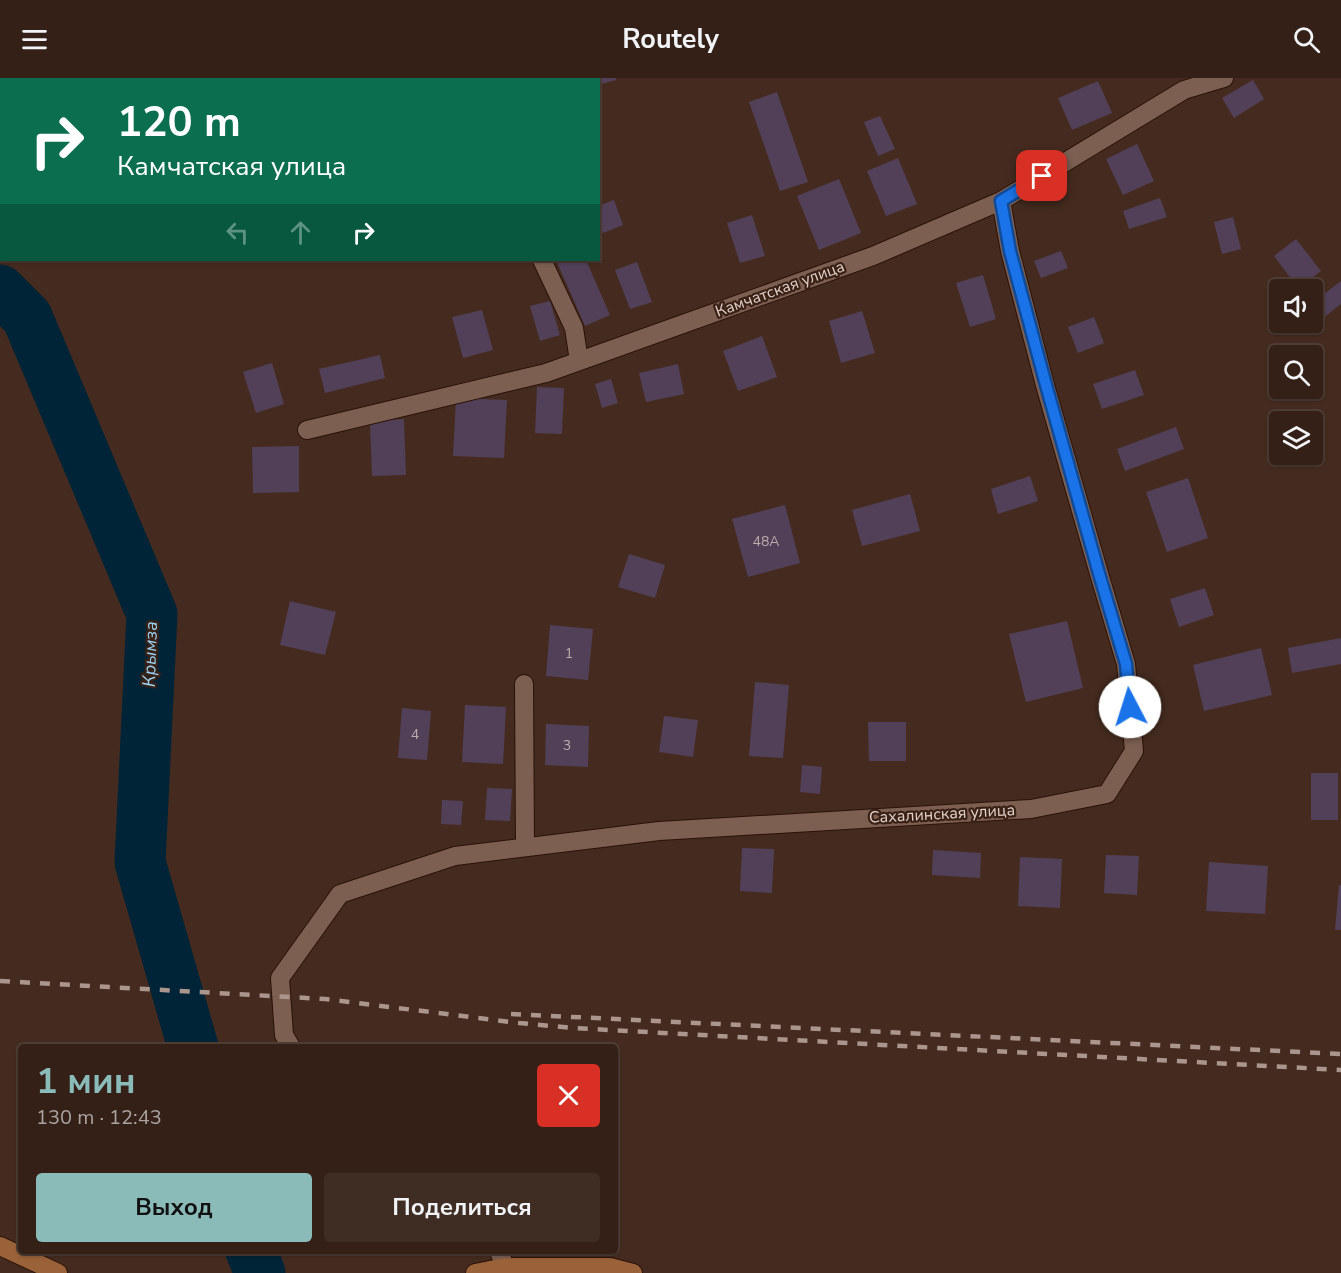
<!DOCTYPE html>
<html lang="ru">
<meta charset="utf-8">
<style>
body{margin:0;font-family:"Nunito Sans",sans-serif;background:#3f2d24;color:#f1f3f6;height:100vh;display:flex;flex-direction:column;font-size:22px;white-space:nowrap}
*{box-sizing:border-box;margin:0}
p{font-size:20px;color:#a9a3a1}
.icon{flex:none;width:33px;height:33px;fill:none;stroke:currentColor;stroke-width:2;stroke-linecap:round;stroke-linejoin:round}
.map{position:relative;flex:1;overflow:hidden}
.panel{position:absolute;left:18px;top:966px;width:600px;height:210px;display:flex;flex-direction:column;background:#342017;border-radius:6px;box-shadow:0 2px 4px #0004,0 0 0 2px #4e3e36}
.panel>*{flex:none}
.top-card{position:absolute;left:0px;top:0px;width:600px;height:183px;box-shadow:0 2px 4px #0004,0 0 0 2px #4e3e36;background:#0b6e4f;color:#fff;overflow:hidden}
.tools{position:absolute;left:1269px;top:201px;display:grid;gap:12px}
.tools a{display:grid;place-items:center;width:54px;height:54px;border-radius:6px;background:#342017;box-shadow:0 2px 4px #0004,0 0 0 2px #4e3e36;font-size:30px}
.pin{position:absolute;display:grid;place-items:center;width:51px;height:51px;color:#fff;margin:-26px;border-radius:12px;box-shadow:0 3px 9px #0006}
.me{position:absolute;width:66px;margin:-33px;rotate:355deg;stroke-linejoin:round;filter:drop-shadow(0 0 4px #0008)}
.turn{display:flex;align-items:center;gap:21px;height:126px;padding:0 18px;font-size:27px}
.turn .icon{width:78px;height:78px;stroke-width:2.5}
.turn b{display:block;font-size:42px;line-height:51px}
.lanes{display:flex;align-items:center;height:57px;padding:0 18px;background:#0003;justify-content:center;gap:30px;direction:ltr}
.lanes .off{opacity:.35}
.round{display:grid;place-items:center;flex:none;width:63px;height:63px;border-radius:6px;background:#3f2d24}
.overview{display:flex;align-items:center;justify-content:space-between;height:102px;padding:0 18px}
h1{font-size:36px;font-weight:700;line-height:45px;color:#8bbbb9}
.cta{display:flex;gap:12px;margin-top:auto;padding:12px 18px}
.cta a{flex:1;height:69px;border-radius:6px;background:#8bbbb9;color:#111;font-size:24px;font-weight:700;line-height:69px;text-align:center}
.cta a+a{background:#3f2d24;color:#f1f3f6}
header{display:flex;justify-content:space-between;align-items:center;height:78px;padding:0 18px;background:#342017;font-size:27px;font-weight:700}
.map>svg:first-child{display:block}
</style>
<header><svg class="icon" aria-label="menu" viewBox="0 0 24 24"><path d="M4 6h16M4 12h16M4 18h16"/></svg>Routely<svg class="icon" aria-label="search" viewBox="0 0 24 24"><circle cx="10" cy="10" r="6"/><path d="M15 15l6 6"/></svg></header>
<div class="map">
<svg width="1341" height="1195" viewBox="0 0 1341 1195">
<rect width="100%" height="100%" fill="#452b1f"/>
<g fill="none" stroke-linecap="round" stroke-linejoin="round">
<path stroke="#002437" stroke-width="51" d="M0 212 27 239 152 536 140 784 193 969
M251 1173 260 1195"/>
</g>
<path fill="#514058" d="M598 0H616V2L598 7Z
M1253 2 1264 21 1234 40 1222 20Z
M1098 3 1112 35 1072 52 1058 20Z
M777 14 808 104 780 113 749 24Z
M880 38 895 71 878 78 864 44Z
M1137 66 1154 103 1123 117 1106 81Z
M898 80 917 126 886 138 867 93Z
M839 101 861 155 819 172 797 118Z
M1160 120 1167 139 1129 151 1123 133Z
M614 122 623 147 598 157V128Z
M752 137 765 178 740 185 727 145Z
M1233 139 1241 171 1222 176 1214 144Z
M1296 161 1321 193 1298 210 1274 178Z
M1061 173 1068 190 1041 200 1034 183Z
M556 182H586L610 237 585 248Z
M637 184 652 224 630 231 615 192Z
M983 197 996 241 970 249 956 205Z
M1341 203V226L1318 244 1312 238V225Z
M550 223 560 257 540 263 530 228Z
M482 232 493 272 463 280 452 239Z
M862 233 875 275 841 285 829 243Z
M1094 239 1104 265 1078 275 1068 249Z
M762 258 777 299 738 313 723 273Z
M380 277 385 300 325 315 319 291Z
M272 285 284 326 256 335 243 294Z
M678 286 684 316 646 324 639 295Z
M1135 292 1144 317 1102 331 1093 306Z
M611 301 618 325 602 330 595 306Z
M537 309 564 310 562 356 535 355Z
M456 320 507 322 504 380 453 378Z
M404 341 406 397 372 398 370 343Z
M1176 349 1184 371 1125 393 1117 371Z
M299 368V414L253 415 252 369Z
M1030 398 1038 423 998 436 991 411Z
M1188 400 1208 460 1167 474 1146 414Z
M910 416 920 453 862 468 852 432Z
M785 427 800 485 748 499 732 441Z
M629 476 665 487 655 520 618 509Z
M1205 510 1214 537 1179 549 1170 521Z
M290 523 336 534 325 577 280 567Z
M1067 543 1083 610 1026 624 1009 556Z
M550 547 593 551 588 602 546 598Z
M1341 560V586L1292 595 1288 570Z
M1261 570 1272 617 1204 633 1193 587Z
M755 604 789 607 783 680 749 678Z
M465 627 506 629 503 686 462 684Z
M402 630 431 633 427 682 398 680Z
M664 638 698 642 693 679 659 674Z
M868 644H906V683H869Z
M546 646 589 648 588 689 545 687Z
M802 687 822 689 820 716 800 714Z
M1311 695H1338V742H1311Z
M487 710 512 711 510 743 485 742Z
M442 722 463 723 461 747 441 746Z
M742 770 774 771 772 815 740 813Z
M933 772 981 775 980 800 932 797Z
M1106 777 1139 778 1137 817 1104 815Z
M1020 779 1062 781 1060 830 1018 828Z
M1209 784 1268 788 1265 836 1206 833Z
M1339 807H1341V852H1335Z"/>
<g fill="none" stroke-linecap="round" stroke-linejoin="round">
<defs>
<path id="street" d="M542 182 574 250 579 283
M307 352 546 295 873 178 1001 123 1184 12 1224 0
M524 606 525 769
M291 969 284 957 280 900 340 816 455 778 659 753 1031 731 1107 716 1134 673 1126 586 1100 499 1045 307 1010 173 1001 123
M499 1173 505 1189"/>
<path id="secondary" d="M0 1168 58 1195
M475 1195 505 1189H610L633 1195"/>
</defs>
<use href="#street" stroke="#2a1207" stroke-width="20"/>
<use href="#secondary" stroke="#2a1207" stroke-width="20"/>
<use href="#street" stroke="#7c5f51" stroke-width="18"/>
<use href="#secondary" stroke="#9a6239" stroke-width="18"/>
<path stroke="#aa968c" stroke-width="4.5" stroke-dasharray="10 10" stroke-linecap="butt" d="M0 903 325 921 519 945 573 950 1341 992
M511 936 1341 976"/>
</g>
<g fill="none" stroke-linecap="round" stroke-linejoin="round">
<defs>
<path id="route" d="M1042 98 1001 123 1010 173 1046 307 1100 499 1126 586 1130 629"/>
</defs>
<use href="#route" stroke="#114b97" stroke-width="15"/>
<use href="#route" stroke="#1a73e8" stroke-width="10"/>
</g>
<g text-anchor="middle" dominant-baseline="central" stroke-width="4.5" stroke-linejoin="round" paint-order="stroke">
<g font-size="14" fill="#bdacac">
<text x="766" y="463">48А</text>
<text x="569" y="575">1</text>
<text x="415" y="656">4</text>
<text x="567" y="667">3</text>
</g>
<g font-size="16" fill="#e1d0c8" stroke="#3a2115">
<text transform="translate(780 211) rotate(-20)">Камчатская улица</text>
<text transform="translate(942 736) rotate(-3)">Сахалинская улица</text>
</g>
<g font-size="18" font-style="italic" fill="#98d3f8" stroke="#3a2115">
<text transform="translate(150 576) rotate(-88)">Крымза</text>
</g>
</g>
</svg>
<div class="tools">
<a><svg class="icon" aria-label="sound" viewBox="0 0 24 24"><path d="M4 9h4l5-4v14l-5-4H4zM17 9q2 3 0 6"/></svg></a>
<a><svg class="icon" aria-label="search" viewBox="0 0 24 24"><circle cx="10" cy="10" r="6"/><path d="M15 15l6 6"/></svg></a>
<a><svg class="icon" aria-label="layers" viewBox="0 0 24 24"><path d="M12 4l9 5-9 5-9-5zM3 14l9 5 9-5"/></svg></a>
</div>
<div class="pin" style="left:1042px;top:98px;background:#d93025"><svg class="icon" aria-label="arrive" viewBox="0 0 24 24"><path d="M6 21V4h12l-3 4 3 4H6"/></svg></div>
<svg class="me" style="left:1130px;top:629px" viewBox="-20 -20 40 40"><circle r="19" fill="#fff"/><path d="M0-13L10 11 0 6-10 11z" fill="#1a73e8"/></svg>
<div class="top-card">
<div class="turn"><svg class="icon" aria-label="right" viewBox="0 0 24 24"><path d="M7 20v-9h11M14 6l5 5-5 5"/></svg><div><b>120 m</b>Камчатская улица</div></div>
<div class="lanes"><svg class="icon off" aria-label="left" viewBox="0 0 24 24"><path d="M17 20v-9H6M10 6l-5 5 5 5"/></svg><svg class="icon off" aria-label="ahead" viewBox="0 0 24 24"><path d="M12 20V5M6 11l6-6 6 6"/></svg><svg class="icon" aria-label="right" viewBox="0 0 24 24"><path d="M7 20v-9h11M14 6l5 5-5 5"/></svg></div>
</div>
<section class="panel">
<div class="overview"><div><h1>1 мин</h1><p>130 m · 12:43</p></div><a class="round" style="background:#d93025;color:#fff"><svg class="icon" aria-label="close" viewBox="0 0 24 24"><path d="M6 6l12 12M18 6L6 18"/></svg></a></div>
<div class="cta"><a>Выход</a><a>Поделиться</a></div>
</section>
</div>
